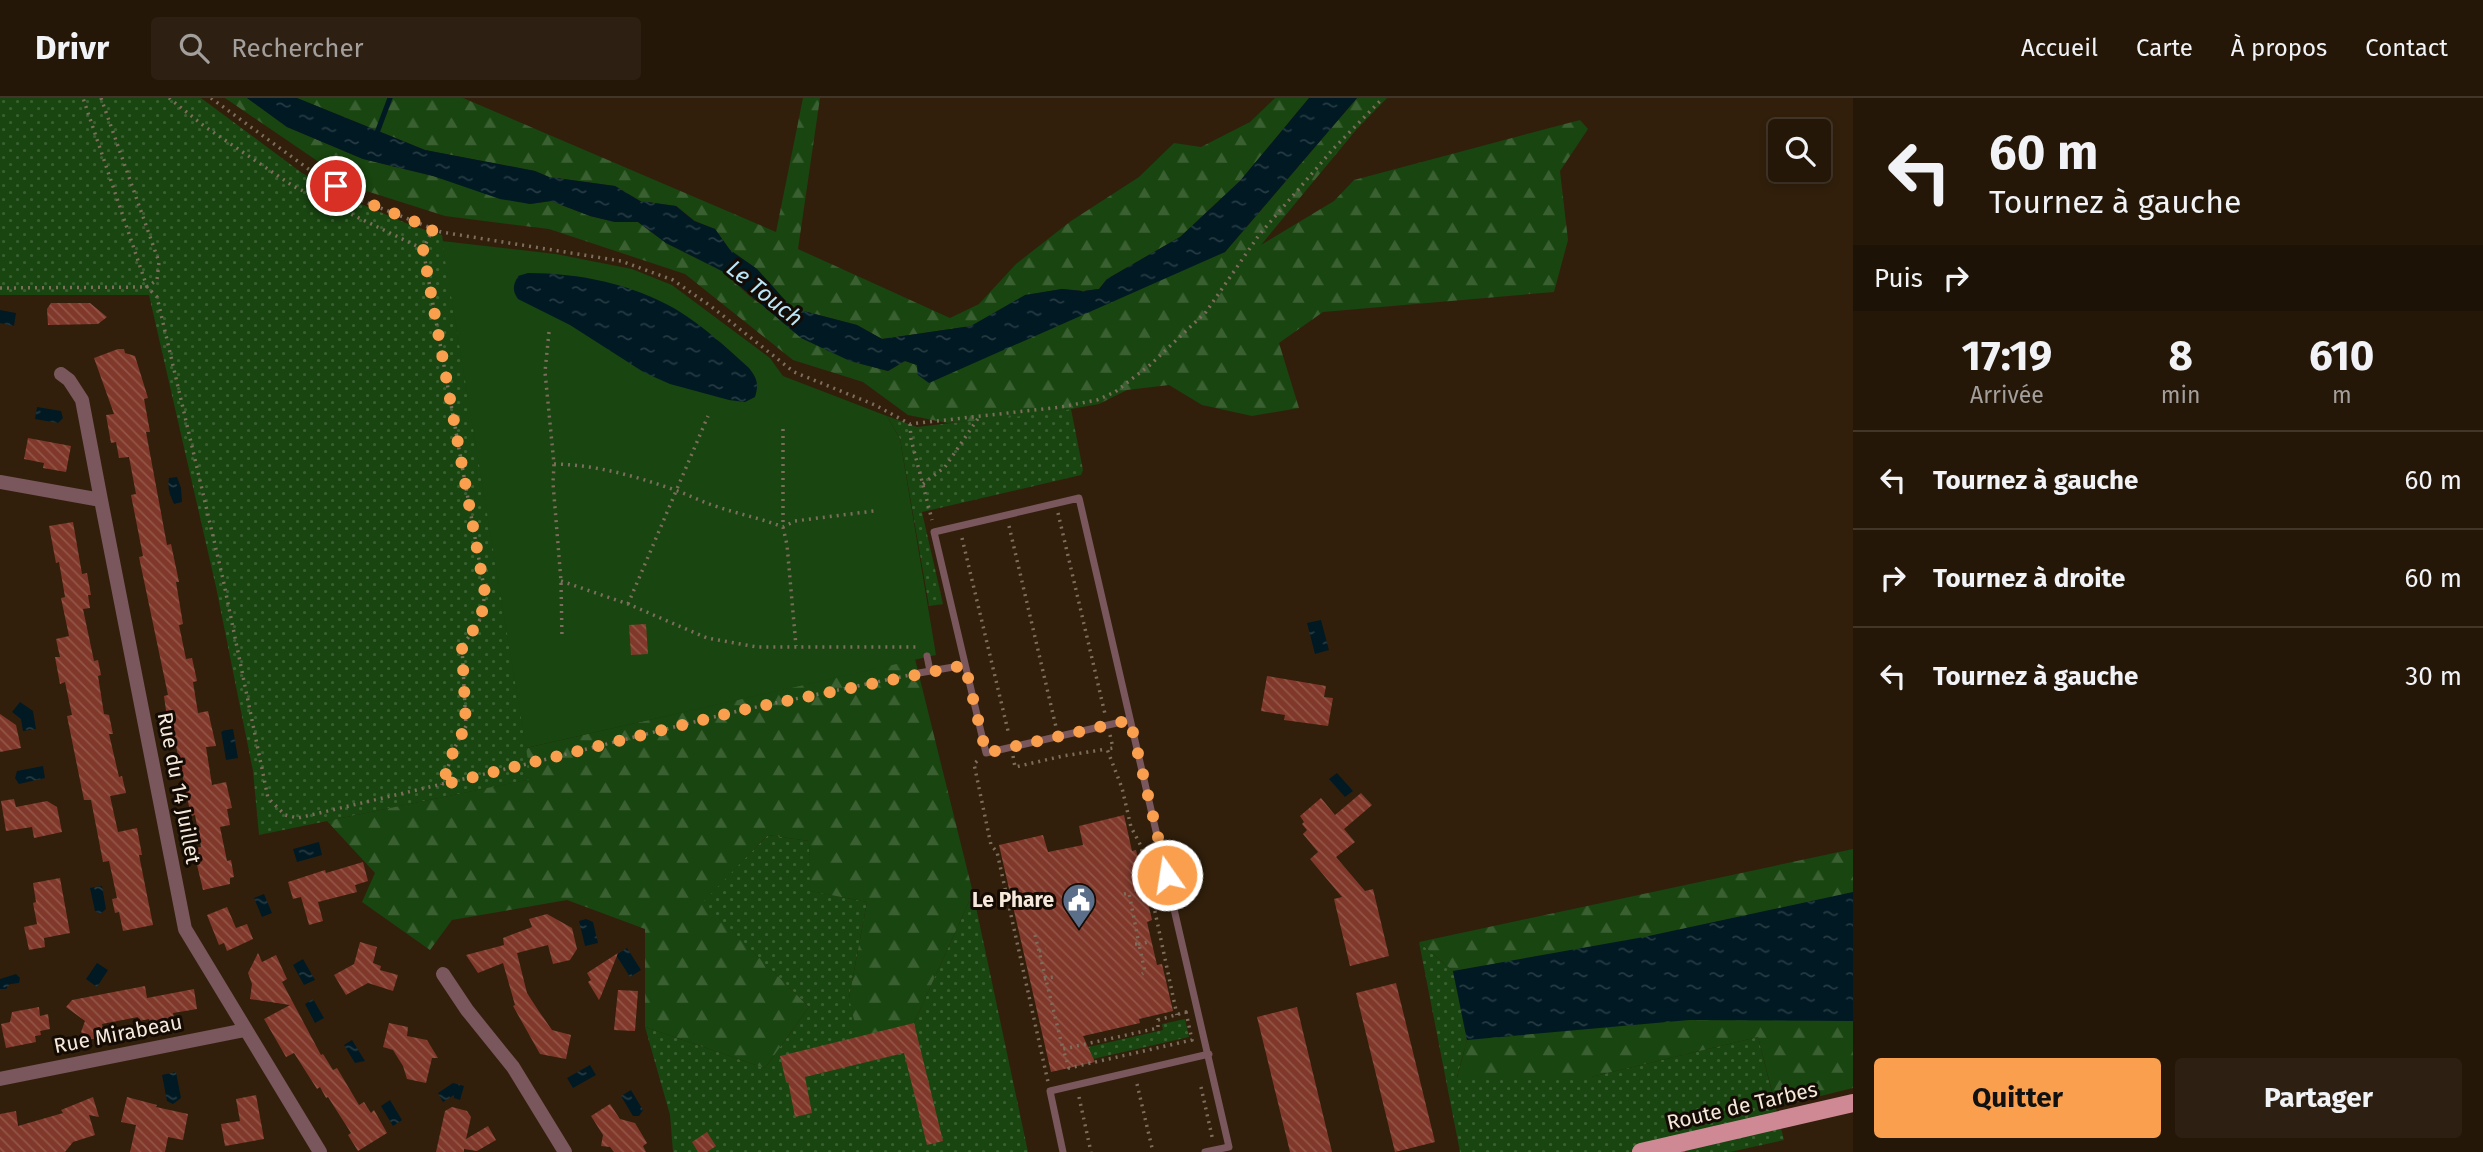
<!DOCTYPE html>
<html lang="fr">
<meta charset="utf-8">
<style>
body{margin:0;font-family:"Fira Sans",sans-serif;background:#2d2012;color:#f1f3f6;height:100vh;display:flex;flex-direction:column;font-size:26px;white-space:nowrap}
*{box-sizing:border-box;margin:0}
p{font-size:23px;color:#a39f9c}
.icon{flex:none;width:38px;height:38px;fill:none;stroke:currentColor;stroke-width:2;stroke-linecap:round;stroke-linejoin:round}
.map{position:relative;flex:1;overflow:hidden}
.side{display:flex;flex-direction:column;background:#251708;width:630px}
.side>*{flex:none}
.hud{background:#251708;color:#f1f3f6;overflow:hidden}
.buttons{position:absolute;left:1768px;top:21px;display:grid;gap:14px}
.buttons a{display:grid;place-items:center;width:63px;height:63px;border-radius:7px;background:#251708;box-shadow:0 4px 10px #0003,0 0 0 2px #423629;font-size:35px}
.pin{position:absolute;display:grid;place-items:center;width:60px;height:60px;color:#fff;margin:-30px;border:4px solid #fff;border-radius:50%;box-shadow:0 2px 7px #0007}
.me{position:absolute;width:77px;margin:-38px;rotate:347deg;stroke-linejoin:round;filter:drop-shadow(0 0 5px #0008)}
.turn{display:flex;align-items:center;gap:24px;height:147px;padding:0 21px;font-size:32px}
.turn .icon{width:91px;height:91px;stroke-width:2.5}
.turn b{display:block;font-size:49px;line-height:60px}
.then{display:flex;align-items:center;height:66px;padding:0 21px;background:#0003;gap:14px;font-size:26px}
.eta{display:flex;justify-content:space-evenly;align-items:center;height:119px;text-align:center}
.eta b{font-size:42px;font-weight:700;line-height:49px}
.primary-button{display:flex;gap:14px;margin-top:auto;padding:14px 21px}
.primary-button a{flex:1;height:80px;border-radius:7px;background:#fa9f4e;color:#111;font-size:28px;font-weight:700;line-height:80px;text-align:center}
.primary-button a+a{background:#2d2012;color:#f1f3f6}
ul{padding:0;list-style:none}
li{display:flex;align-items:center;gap:21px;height:98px;padding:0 21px;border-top:2px solid #423629}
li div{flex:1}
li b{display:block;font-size:26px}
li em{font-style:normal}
header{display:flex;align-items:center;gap:42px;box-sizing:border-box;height:98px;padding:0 35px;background:#251708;border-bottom:2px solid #423629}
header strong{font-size:33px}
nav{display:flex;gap:38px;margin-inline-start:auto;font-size:24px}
.search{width:490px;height:63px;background:#2d2012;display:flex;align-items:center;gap:18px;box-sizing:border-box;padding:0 24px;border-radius:7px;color:#a39f9c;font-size:26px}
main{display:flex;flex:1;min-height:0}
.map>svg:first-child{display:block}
</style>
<header>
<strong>Drivr</strong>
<div class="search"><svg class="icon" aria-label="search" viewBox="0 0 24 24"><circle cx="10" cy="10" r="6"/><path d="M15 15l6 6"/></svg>Rechercher</div>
<nav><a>Accueil</a><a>Carte</a><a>À propos</a><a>Contact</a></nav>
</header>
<main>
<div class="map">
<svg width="1853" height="1054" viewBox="0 0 1853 1054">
<defs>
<pattern id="grass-dots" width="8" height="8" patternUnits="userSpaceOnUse" patternTransform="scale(1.75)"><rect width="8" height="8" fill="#184510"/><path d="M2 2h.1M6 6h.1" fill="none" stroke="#3a6032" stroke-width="1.8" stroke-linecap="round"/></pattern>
<pattern id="forest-firs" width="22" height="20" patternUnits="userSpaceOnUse" patternTransform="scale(1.75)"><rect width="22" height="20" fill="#184510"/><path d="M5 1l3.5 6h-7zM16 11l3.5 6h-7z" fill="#3a6032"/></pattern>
<pattern id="water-ripples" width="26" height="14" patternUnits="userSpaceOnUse" patternTransform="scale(1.75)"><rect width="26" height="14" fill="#001923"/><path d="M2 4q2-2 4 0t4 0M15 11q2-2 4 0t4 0" fill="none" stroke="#263a42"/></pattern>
<pattern id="building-back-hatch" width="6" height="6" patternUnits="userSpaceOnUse" patternTransform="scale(1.75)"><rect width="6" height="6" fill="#80382a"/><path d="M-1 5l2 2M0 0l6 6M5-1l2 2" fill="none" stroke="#935548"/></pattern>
</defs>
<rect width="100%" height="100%" fill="#311f0b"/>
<path fill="url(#grass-dots)" d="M0 0H201L302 75 361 106 413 128 442 137 532 681 259 737 253 673 216 489 149 197H0Z
M1071 311 1083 372 1081 377 922 414 943 506 929 508 900 341 887 318 917 329Z
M768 737 809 743 811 793 867 804 849 900 914 925 973 795 1028 1054H673L670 1017 645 929 765 970 809 909 702 804Z
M1419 844 1453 873 1467 942 1457 979H1591L1758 939 1784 1042 1730 1054H1460Z
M1185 921 1189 939 1093 961 1088 949 1163 932 1162 926Z"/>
<path fill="url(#forest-firs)" d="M225 0H247L287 29 363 61 433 78 530 106 551 103 590 118 615 124H638L666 145 722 173 753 201 850 263 888 273 905 263 917 267 918 277 1225 154 1357 0H1387L1356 32 1261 147 1334 103 1354 82 1580 22 1588 31 1560 73 1568 142 1554 194 1323 214 1279 245 1299 310 1252 318 1202 307 1169 287 1127 292 1099 306 1071 311 999 321 947 325 908 317 863 284 793 262 685 176 549 131 445 118 357 90Z
M297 0H463L776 134 803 0H820L798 151 950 220 979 206 1016 166 1071 123 1139 79 1174 45 1201 49 1250 24 1275 0H1309L1240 83 1180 139 1107 181 1099 191 1083 193 1062 191 1026 197 971 228 882 241 857 227 792 210 757 171 730 152 715 131 695 123 676 108 640 103 615 88 549 79 535 73 425 52Z
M915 561 973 795 914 925 858 939 849 900 867 804 810 793 809 743 768 737 703 804 809 909 765 970 645 929V831L567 802 452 822 430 852 362 804 375 775 327 723 531 681 526 650Z
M1853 751V990L1776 1009 1758 939 1591 979 1457 980 1467 942 1453 873 1419 844Z"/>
<path fill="#184510" d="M442 143 556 156 632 171 672 187 770 260 783 278 887 318 900 341 936 557 526 650Z"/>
<path fill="url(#water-ripples)" d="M247 0H297L425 52 535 73 549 79 615 88 640 103 676 108 694 123 715 131 730 152 757 171 792 210 857 227 882 241 971 228 1025 197 1062 191 1083 193 1099 191 1107 181 1180 139 1240 83 1309 0H1357L1225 154 929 285 918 277 917 267 905 263 888 273 850 263 801 240 722 173 666 145 638 124H615L590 118 551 103 530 106 500 101 433 78 363 61 287 29Z
M528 175C579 175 633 186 677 212 703 228 727 250 749 270 757 280 759 286 755 299L745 304 729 302 670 286 645 275 570 227 518 201C512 193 513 187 518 178Z
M0 212 16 215 14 228 0 225Z
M37 309 61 313 63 320 58 325 35 321Z
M177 379 181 390 182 404 174 406C170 397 167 390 169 380Z
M1321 522 1329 552 1315 556 1307 525Z
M20 604 33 613 36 631 23 633 21 621 12 614Z
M233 631 238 660 226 662 221 633Z
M43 668 45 680 19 686 15 680 17 673Z
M1337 675 1353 693 1345 699 1329 681Z
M319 744 322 757 297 764 293 751Z
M102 788 106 811 100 816 95 813 90 790Z
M1853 794V923L1689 922 1467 942 1453 873 1644 839Z
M264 796 272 815 262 819 254 800Z
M586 821 593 824 598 845 585 848 579 823Z
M627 850 641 872 630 879 616 857Z
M303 861 315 882 304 887 293 867Z
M97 865 108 872 97 889 86 881Z
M16 876 20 880 19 885 10 886 6 891H0V881Z
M313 901 324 920 315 925 305 906Z
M352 942 365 963 355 965 344 947Z
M590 967 596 977 573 990 567 980Z
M176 974 181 1000 173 1006 167 1003 162 977Z
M453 985 464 988 460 1002 454 1000V997L443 1004 438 995Z
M631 992 643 1012 639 1018H633L621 998Z
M390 1002 402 1022 393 1028 381 1008Z"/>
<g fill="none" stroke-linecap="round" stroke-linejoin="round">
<path stroke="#001923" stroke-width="5" d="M375 40 390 0"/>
</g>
<path fill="url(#building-back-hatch)" d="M51 205H90L107 219 98 226 48 227 47 211Z
M118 251H124L125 255 135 258 148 300 144 301 150 334H146L167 447 171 446 179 484H176L183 526 179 527 186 561 192 560 197 583 193 584 198 615 208 613 216 648 206 649 212 687 226 684 232 710 227 711 230 727 220 729 227 763 231 762 234 779 230 780V786L203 792 193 750 201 749 195 717 191 718 176 648 171 649 164 598 168 597 139 459 143 458 131 397 136 396 129 359 119 360 116 344 111 345 106 317 114 316 94 260Z
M28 340 71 348 66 374 43 370 44 365 24 361Z
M73 424 82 476 87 475 91 497H88L90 510 83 511 94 563 98 562 101 577 98 578 104 616 109 617 113 636H109L119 679 122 678 126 695 110 698 118 734 137 730 142 757H139L153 827 123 833 119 814 115 815 112 801 117 800 109 763 103 764 91 702H84L67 618 72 617 65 584 60 586 55 559H60L56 541 69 538 61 500 65 499 59 464 56 465 49 428Z
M646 526 648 556 631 557 629 527Z
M1267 578 1326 588 1324 599 1333 600 1328 628 1284 622 1285 617 1261 613Z
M0 616 16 627 21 650 0 654Z
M1361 695 1372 707 1344 731 1355 744 1336 759 1365 793 1373 791 1389 858 1350 868 1334 801 1342 799 1310 761 1318 754 1303 736 1307 732 1302 726 1304 724 1300 718 1321 700 1335 717Z
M14 701 16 709 47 703 57 709 62 734 34 740 32 729 6 733 1 703Z
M1124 717 1132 753 1136 752 1152 822 1147 824 1157 867 1162 866 1173 913 1139 921 1140 925 1083 938 1095 964 1051 974 999 747 1043 737 1048 754 1083 747 1079 728Z
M363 764 368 783 355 787 357 794 318 804 323 823 309 827 301 799 293 801 288 784 325 772 326 775Z
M60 780 70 835 44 840 45 849 29 852 24 829 37 826 33 805 36 804 33 785Z
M227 809 236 830 247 826 253 841 227 853 224 845 219 847 207 817Z
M547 816 572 830 577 851 570 862 553 866 548 847 517 855 527 895 538 912 552 932 571 937 566 961 540 956 513 908 515 907 503 865 478 875 466 857 504 847 503 840 532 829 529 821Z
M360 844 377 849 373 865 381 868 380 872 398 877 393 893 368 885 346 897 334 877 354 866Z
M258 855 262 864 276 857 287 881 282 884 321 957 323 956 333 972 337 970 359 1007 364 1004 371 1015 374 1012 387 1035 358 1053 348 1037 351 1035 328 999 326 1000 320 989 317 991 294 955 286 959 264 921 290 907 250 901 252 886 248 875Z
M618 855 601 898 599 902 588 884 591 882 587 875Z
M1396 885 1435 1044 1395 1054 1356 895Z
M145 888 147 900 194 891 197 911 173 915 175 923 151 928 149 921 139 923 138 919 102 926 105 939 87 942 81 934 85 923 66 909 72 902Z
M618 892 638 893 635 933 614 932Z
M39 909 40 918 48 916 50 931 40 933 41 937 35 938 36 944 6 950 1 926 10 924 12 914Z
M1297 909 1332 1054H1290L1257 919Z
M389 925 408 929 407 938 427 942 438 960H432L426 985 407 981 403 968 393 952 383 949Z
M914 925 943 1043 927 1047 904 955 805 979 812 1015 795 1019 788 983 786 984 780 958Z
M256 997 264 1041 225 1048 221 1026 240 1023 236 1001Z
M93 999 99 1019 89 1017 95 1037 73 1044 65 1054H0V1016L16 1013 18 1028 63 1015 61 1012Z
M127 999 157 1007 156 1009 188 1016 183 1042 168 1039 165 1054H130L136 1027 121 1024Z
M610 1006 620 1021 635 1025 647 1045 643 1048 646 1054H614L610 1049 601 1048 603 1037 591 1018Z
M452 1009 467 1013 471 1019 466 1041 488 1028 496 1042 477 1053 464 1051V1054H436L445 1013Z
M707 1034 716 1048 707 1054H698L692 1044Z"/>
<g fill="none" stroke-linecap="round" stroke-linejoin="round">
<path stroke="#7d6d5c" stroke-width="3.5" stroke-dasharray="2 5" stroke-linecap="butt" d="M101 0 159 164 157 182 147 189 157 199 223 481 268 700 285 717 298 720 531 665 742 612 910 577
M169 0 204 28 293 88 423 151
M211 0 314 75 358 101 441 134 621 163 673 182 712 209 794 274 875 307 910 326 1061 309 1097 302 1115 294 1150 267 1206 214 1259 137 1334 50 1383 0
M433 131 423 151 485 495 481 520 462 549 466 628 454 651 442 687
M0 190 147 189 83 0
M549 234 545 274 554 366 553 385 561 483 562 541
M910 326 911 341 932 422
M783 331V429L787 447 796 548
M554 366C597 367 635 378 675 392 689 397 702 404 715 408 738 416 760 420 783 429L795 423 874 413
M923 386 945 369 979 319
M1058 415 1105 616
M1009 428 1056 629
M962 440 1009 637
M561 483 628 506 707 540 757 549H918
M628 506 708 318
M1110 637 1113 650 1107 651 1122 690 1131 729 1141 748 1177 917
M1013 658 1015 669 1063 658 1107 651
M977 663 974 666 991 747 997 754 1048 984
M1124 796 1129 795 1139 846 1148 844
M1035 837 1063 951
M1135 846H1139L1145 874 1142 876
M1039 853 1046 851
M1044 881 1053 879
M1186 914 1192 942 1069 970 1063 951 1158 930V922Z
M1137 986 1153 1054
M1201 989 1213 1043
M1079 999 1091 1054"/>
<path stroke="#79575c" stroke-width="7" d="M927 558 930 573
M919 575 965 567
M1130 622 986 655 934 434 1079 400 1229 1049 1205 1054
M1063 1054 1050 993 1209 956"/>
<path stroke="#79575c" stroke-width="14" d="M61 276 69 282 82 302 101 402
M0 384 101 402 185 831 320 1054
M443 876 467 912 513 969 565 1054
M0 981 245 932"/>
<path stroke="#cf8995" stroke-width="18" d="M1641 1054 1853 1005"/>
</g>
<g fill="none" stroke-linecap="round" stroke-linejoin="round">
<path stroke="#fa9f4e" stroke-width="12" stroke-dasharray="0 21.6" d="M336 88 358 101 433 131 423 151 485 495 481 520 462 549 466 628 454 651 442 687 742 612 965 567 986 655 1130 622 1167 777"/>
</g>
<defs>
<symbol id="civic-pin" viewBox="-11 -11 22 30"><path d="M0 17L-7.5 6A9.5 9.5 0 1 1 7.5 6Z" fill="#5c6f8a" stroke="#130b04"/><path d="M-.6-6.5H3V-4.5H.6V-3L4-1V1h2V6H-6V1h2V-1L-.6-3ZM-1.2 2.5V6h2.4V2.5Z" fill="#fff"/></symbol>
</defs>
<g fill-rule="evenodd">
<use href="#civic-pin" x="1060" y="783" width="38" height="52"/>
</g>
<g text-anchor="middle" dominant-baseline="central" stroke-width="6" stroke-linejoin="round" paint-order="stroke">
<g font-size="21" fill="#f6e9dc" stroke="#130b04">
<text transform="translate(179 690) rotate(79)">Rue du 14 Juillet</text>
<text transform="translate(118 936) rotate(-11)">Rue Mirabeau</text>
<text transform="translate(1742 1008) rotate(-13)">Route de Tarbes</text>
</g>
<g font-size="21" font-weight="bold" fill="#f6e9dc" stroke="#130b04" text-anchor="end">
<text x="1054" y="802">Le Phare</text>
</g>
<g font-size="23" font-style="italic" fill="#b9e6f9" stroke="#130b04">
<text transform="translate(765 195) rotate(39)">Le Touch</text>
</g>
</g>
</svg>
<div class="buttons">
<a><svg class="icon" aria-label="search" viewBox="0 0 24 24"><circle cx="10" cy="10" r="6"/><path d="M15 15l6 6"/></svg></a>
</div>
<div class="pin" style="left:336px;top:88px;background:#d93025"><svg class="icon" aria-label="arrive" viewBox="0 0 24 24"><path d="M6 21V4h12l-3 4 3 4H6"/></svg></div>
<svg class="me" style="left:1167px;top:777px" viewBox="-20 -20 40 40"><circle r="17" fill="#fa9f4e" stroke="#fff" stroke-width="3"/><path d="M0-11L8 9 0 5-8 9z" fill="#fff"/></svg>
</div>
<section class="side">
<div class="hud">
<div class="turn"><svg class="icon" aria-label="left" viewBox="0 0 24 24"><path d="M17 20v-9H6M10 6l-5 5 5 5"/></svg><div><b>60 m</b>Tournez à gauche</div></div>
<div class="then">Puis<svg class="icon" aria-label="right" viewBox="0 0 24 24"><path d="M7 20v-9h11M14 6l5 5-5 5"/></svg></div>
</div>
<div class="eta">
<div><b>17:19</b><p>Arrivée</p></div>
<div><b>8</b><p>min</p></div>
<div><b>610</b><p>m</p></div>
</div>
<ul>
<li><svg class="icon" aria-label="left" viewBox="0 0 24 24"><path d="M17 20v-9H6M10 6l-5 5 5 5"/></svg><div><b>Tournez à gauche</b></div><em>60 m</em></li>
<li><svg class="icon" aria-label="right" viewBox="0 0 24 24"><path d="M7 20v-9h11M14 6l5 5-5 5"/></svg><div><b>Tournez à droite</b></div><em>60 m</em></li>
<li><svg class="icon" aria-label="left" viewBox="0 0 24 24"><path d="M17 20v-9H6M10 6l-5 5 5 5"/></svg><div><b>Tournez à gauche</b></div><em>30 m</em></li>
</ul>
<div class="primary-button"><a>Quitter</a><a>Partager</a></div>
</section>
</main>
